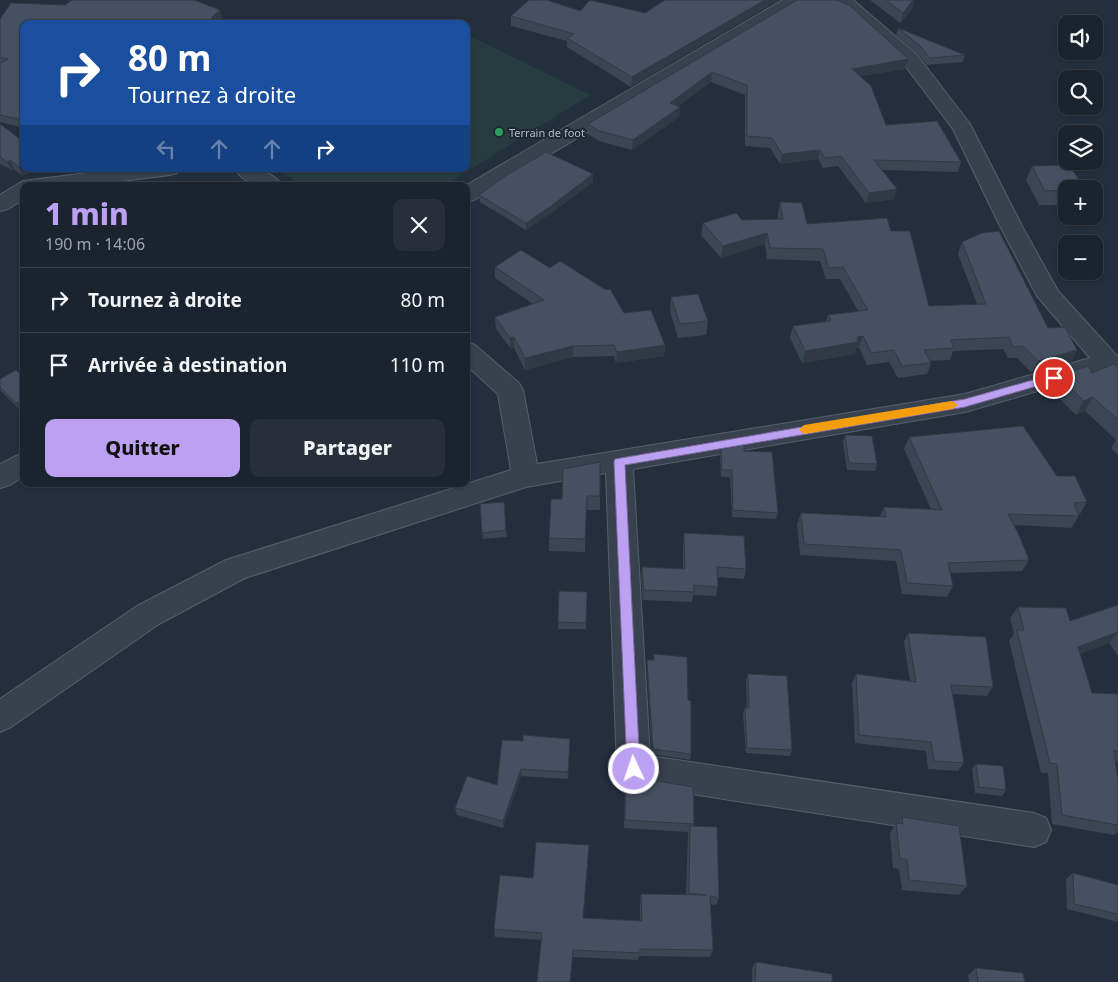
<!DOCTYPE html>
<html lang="fr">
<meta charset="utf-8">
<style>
body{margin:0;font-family:"Noto Sans",sans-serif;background:#282f3a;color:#f1f3f6;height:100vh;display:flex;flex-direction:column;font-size:19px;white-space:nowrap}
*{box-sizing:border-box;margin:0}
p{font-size:16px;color:#a0a4aa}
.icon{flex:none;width:28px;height:28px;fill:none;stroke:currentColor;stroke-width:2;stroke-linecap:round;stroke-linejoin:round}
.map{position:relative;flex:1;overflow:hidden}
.sheet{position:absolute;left:20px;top:182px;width:450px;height:305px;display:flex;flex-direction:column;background:#1b232e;border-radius:10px;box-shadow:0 1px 4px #0004,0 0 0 1px #39404a}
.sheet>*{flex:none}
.banner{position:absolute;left:20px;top:20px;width:450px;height:152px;border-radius:10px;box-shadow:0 1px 4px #0004,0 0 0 1px #39404a;background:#1a4fa0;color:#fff;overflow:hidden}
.controls{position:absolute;left:1058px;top:15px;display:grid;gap:10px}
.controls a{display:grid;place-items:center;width:45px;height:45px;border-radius:10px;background:#1b232e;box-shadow:0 1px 4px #0004,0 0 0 1px #39404a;font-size:25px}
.pin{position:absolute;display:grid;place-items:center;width:42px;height:42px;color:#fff;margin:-21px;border:2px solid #fff;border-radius:50%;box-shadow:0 1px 5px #0007}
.me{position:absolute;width:55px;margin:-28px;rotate:357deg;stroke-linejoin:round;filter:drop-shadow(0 0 4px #0008)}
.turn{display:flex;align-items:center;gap:18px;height:105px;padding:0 25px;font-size:22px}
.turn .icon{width:65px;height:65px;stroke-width:2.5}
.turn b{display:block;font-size:35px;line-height:42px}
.lanes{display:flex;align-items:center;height:48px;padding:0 25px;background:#0003;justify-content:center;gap:25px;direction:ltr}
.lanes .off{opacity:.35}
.round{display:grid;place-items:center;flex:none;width:52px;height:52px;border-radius:10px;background:#282f3a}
.overview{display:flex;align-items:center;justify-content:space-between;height:85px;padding:0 25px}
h1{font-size:30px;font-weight:800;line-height:38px;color:#bca0f2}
.primary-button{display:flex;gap:10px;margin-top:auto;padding:10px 25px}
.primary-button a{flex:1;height:58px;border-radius:10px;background:#bca0f2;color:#111;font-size:20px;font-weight:800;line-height:58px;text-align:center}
.primary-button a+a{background:#282f3a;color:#f1f3f6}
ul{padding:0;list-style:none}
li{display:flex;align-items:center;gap:15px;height:65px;padding:0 25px;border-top:1px solid #39404a}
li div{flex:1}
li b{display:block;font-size:19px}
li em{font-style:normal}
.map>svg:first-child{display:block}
</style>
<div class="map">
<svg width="1118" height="982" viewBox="0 0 1118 982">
<rect width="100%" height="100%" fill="#242f3e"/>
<path fill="#263c3f" d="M466 34 590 95 444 186H304L276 169H466Z"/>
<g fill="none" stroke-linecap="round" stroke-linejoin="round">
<defs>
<path id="minor" d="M783 0H804L801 4 474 200 466 202 465 186Z
M834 0H853L917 55 970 124 1022 226 1058 291 1118 357V382L1109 379 1103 372 965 412 633 469 650 756 1034 813 1046 818 1051 830 1046 842 1034 847 634 785 622 780 617 769 606 473 526 487 245 578 159 624 11 727 0 732V699L137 606 226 560 511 470 498 394 466 365V342L475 345 519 383 523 390 537 464 965 394 1090 358 1037 296 1000 226 953 129 903 63Z
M120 169H180L177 173 170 175 81 186H24V199L8 209 0 211V195L23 181 31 180Z
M235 169C253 169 271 169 283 186 265 187 245 186 235 169Z
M24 452V476L10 485 0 488V464Z"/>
</defs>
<use href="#minor" stroke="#565f6c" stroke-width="2"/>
<use href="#minor" fill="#38414e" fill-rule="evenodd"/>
</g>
<path fill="#3b4654" d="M797 0 908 59 905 69 861 76 886 125 961 162 958 172 882 170 894 199 866 203 838 166 823 168 818 159 780 164 770 148 745 146V95L711 82 678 106 680 107 679 117 632 150 599 141 588 134V124Z
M870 0H913L912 9 900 23Z
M220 10 222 18 219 21 24 24V128L0 122V19Z
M580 11 645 13 631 87 567 47V41L511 26V16Z
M898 28 965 55 963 62 927 65 918 54 896 35Z
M0 124 23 176 14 169 12 170 0 164Z
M1032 166 1066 189V205H1039L1026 180Z
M593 182 551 213 526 230 480 202 479 195Z
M780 202 807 224 891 231 929 306 977 304 958 254 962 242 1048 328 1077 350 1071 362 1032 373 1017 358H1008L1003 349 953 351 950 360 930 361 931 363 927 374 898 378 889 362 867 365 859 347 856 348 855 354 802 363 790 338 793 326 826 321 828 315 858 311 840 279H826L820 261 767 259 765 244 721 258 701 235 703 223 742 220 778 219V214Z
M495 267 550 268 624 313 665 345 664 356 616 363 614 356 573 357 525 370 514 348 511 349 496 329 495 317 533 304 495 278Z
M671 297 708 321 706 335 678 338 670 311Z
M1118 368V455L1111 448 1116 440 1085 411 1076 415 1050 389 1057 375 1092 373Z
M24 378V408L20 410 0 390V379Z
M845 435 877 464 875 471 847 470 843 442Z
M909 437 1057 476 1087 502 1080 514H1078L1079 516 1071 528 1014 525 1029 560 1022 571 950 573 953 586 947 597 902 594 896 561 800 555 797 524 801 513 880 517 884 507 931 509 904 449Z
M721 449 744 451 778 513 776 519 732 517 730 477H721L720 456Z
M563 469 600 496V510H586L585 552 549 551V538L562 499Z
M480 504 506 530 507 537 483 539Z
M684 533 746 569 744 579 718 577V587L716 596 693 595 692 602 643 600 641 577 642 567 683 569V543Z
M559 591 587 592 586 629H558Z
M1118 605V656L1109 643 1080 654 1092 693 1118 694V762H1115L1118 832 1114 835 1052 824 1048 773H1041L1009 641 1014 634 1010 618 1018 607 1070 621Z
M908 633 993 687 987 696 953 694 964 763 958 771 928 769 926 751 855 743 852 683 856 674 910 682 904 642Z
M654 654 691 754 690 760 652 754 647 666V660H653Z
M748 674 792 750 790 756 746 753 743 713 745 708H747L746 680Z
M570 739 568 779 521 776 503 828 457 815 455 808 497 785 523 741Z
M976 764 1006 790 1002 796 975 793 972 769Z
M626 776 694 824 693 826 719 898 716 905 710 904 713 950 710 957 639 956 638 960 573 957 570 982H537L542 940 495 937 494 929 583 918 640 921V902L641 894 686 895 688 832 624 828 625 785Z
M902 817 967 886 959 895 902 890 899 869 893 868 890 833 896 823H898Z
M1073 873 1118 885V922L1067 909 1066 879Z
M756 962 832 982H752V969Z
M976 968 1025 982H969L968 975Z"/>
<path fill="#303945" d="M765 0H779L631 87 632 77Z
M913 0H914L912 9 900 23 903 13Z
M220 10 222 18 216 24 211 18Z
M908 59 905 69 850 78 852 69Z
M712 72 711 82 669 112 670 103Z
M680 107 679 117 632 150 633 140Z
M820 150 818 159 780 164 782 154Z
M10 160 14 169 12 170 7 162Z
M24 165V169H39L23 176 19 167Z
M593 174V182L551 213 526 230V223Z
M897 189 894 199 866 203 869 193Z
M767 233 765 244 721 258 723 246Z
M863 336 859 347 856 348 855 354 802 363 805 351Z
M514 337V348L511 349 510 338Z
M665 345 664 356 616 363 617 352Z
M573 346V357L525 370V358Z
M1077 350 1071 362 1032 373 1038 361Z
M1093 397 1085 411 1076 415 1084 401Z
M24 399V408L20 410 16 403Z
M1118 632 1109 643 1069 658 1078 647Z
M521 769V776L503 828V821Z"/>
<path fill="#455162" stroke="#303945" d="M72 0H194L220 10 211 18 228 24H24V120L0 115V64L8 59 0 57V19L11 3 65 5Z
M529 0H547L580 11 590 0 645 13 665 0H765L632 77 567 38 574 34 511 16Z
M797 0H837L849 5 904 55 908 59 852 69 871 86 886 125 937 121 961 162 874 160 897 189 869 193 841 156 825 158 820 150 782 154 772 138 747 136V85L712 72 670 103 680 107 633 140 599 131 588 124Z
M886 0H913L903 13Z
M898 28 965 55 930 58 920 46Z
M0 124 24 142V165L19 167 10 160 7 162 0 157Z
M546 152 593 174 551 206 526 223 479 195 507 175Z
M1070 165 1084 189H1066V190L1045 191 1032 166Z
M252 180 260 186H238Z
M225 182 224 186H203Z
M780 202 802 203 807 224 887 218 891 231H910L929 306 986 304 962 242 982 233 999 231 1048 328 1065 327 1077 350 1038 361 1023 346 1013 347 1009 337 951 340 954 348 924 350 931 363 902 366 894 350 871 353 863 336 857 337 858 342 805 351 793 326 831 321 828 315 868 310 843 267 829 268 823 249 770 248 767 233 723 246 703 223 736 213 742 220 783 219Z
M521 250 550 268 560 261 606 290 610 289 624 313 651 310 665 345 617 352 614 345 573 346 525 358 514 337 510 338 495 317 544 300 495 267Z
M698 294 708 321 680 324 671 297Z
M1114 364 1118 368V420L1093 397 1084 401 1057 375 1089 366 1092 373Z
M16 370 24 378V399L16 403 0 387V379Z
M1023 426 1057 476H1075L1087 502 1074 503 1079 516 1008 514 1019 535 1029 560 948 563 953 586 907 583 901 550 804 544 801 513 886 517 884 507 942 510 909 437Z
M845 435 872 436 877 464 849 463Z
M744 445V451L772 452 778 513 733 510 732 470H722L721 449Z
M600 462V496H587L585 539 549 538 551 499H562L563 469Z
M504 502 506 530 482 533 480 504Z
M684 533 744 536 746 569 717 567 718 587 694 585V592L644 590 642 567 685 569Z
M559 591 587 592 586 623 558 622Z
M1118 605V632L1078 647 1092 693 1118 694V751H1114L1118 781V825L1062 815 1057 764 1050 763 1017 630H1024L1018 607 1066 608 1070 621Z
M908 633 986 637 993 687 951 685 964 763 934 761 931 742 859 735 856 674 916 682Z
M654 654 687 657 688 700 691 701V754L653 749 647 660H654Z
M748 674 787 676 792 750 747 748 745 708H749Z
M523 735 570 739 568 772 521 769 503 821 455 808 467 776 497 785 502 740 523 741Z
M976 764 1003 766 1006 790 979 787Z
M626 776 693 787 694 824 625 820Z
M902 817 959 826 967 886 909 880 907 859H900L896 823 903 824Z
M690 826 717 827 719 898 710 896 713 950 640 949V953L573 950 570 982H537L542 933 494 929 500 875 533 878 536 842 589 845 583 918 642 921 641 894 706 895 689 893Z
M1073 873 1118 885V914L1074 904Z
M756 962 832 974V982H755Z
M976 968 1023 973 1025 982H978Z"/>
<path fill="#bca0f2" stroke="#7a689d" d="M1054 374 1058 375 1059 378 1058 380 965 407 625 465 640 769 638 773 634 775 629 773 627 769 614 462 615 459 965 399Z"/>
<path fill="#f59e0b" d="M952 401 958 405 952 409 804 434 799 430 804 425Z"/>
<circle fill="#2e9e5b" stroke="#1d2633" stroke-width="2" cx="499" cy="132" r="5"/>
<g text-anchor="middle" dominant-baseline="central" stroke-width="4" stroke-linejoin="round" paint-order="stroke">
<g font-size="11" fill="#b4bcc9" stroke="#1d2633" text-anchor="start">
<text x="509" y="132">Terrain de foot</text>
</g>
</g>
</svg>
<div class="controls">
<a><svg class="icon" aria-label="sound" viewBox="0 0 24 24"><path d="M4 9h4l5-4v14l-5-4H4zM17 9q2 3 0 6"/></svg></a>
<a><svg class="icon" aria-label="search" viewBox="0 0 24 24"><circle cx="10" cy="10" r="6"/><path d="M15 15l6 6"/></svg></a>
<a><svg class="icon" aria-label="layers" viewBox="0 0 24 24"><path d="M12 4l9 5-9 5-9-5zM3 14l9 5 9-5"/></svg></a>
<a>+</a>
<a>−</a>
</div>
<div class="pin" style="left:1054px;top:378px;background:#d93025"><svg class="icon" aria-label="arrive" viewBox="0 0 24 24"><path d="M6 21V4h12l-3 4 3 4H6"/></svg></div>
<svg class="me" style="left:634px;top:769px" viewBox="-20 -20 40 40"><circle r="17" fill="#bca0f2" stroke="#fff" stroke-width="3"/><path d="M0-11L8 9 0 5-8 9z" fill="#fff"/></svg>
<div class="banner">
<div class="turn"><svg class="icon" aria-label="right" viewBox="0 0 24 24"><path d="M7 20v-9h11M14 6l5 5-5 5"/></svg><div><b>80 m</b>Tournez à droite</div></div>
<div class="lanes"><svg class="icon off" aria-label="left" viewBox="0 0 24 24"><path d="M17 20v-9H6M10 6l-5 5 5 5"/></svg><svg class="icon off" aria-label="ahead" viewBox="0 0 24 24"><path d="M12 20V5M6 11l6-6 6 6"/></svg><svg class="icon off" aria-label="ahead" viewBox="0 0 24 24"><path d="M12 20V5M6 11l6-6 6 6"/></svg><svg class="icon" aria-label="right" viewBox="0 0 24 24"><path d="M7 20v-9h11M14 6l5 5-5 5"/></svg></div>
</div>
<section class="sheet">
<div class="overview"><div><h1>1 min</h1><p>190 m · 14:06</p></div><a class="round"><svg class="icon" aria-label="close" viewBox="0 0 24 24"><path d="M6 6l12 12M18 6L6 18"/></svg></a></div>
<ul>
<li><svg class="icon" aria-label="right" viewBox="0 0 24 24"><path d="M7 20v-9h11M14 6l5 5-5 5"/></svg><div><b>Tournez à droite</b></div><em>80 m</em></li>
<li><svg class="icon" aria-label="arrive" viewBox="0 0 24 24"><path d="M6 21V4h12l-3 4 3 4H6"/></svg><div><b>Arrivée à destination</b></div><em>110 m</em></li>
</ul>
<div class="primary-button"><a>Quitter</a><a>Partager</a></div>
</section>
</div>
